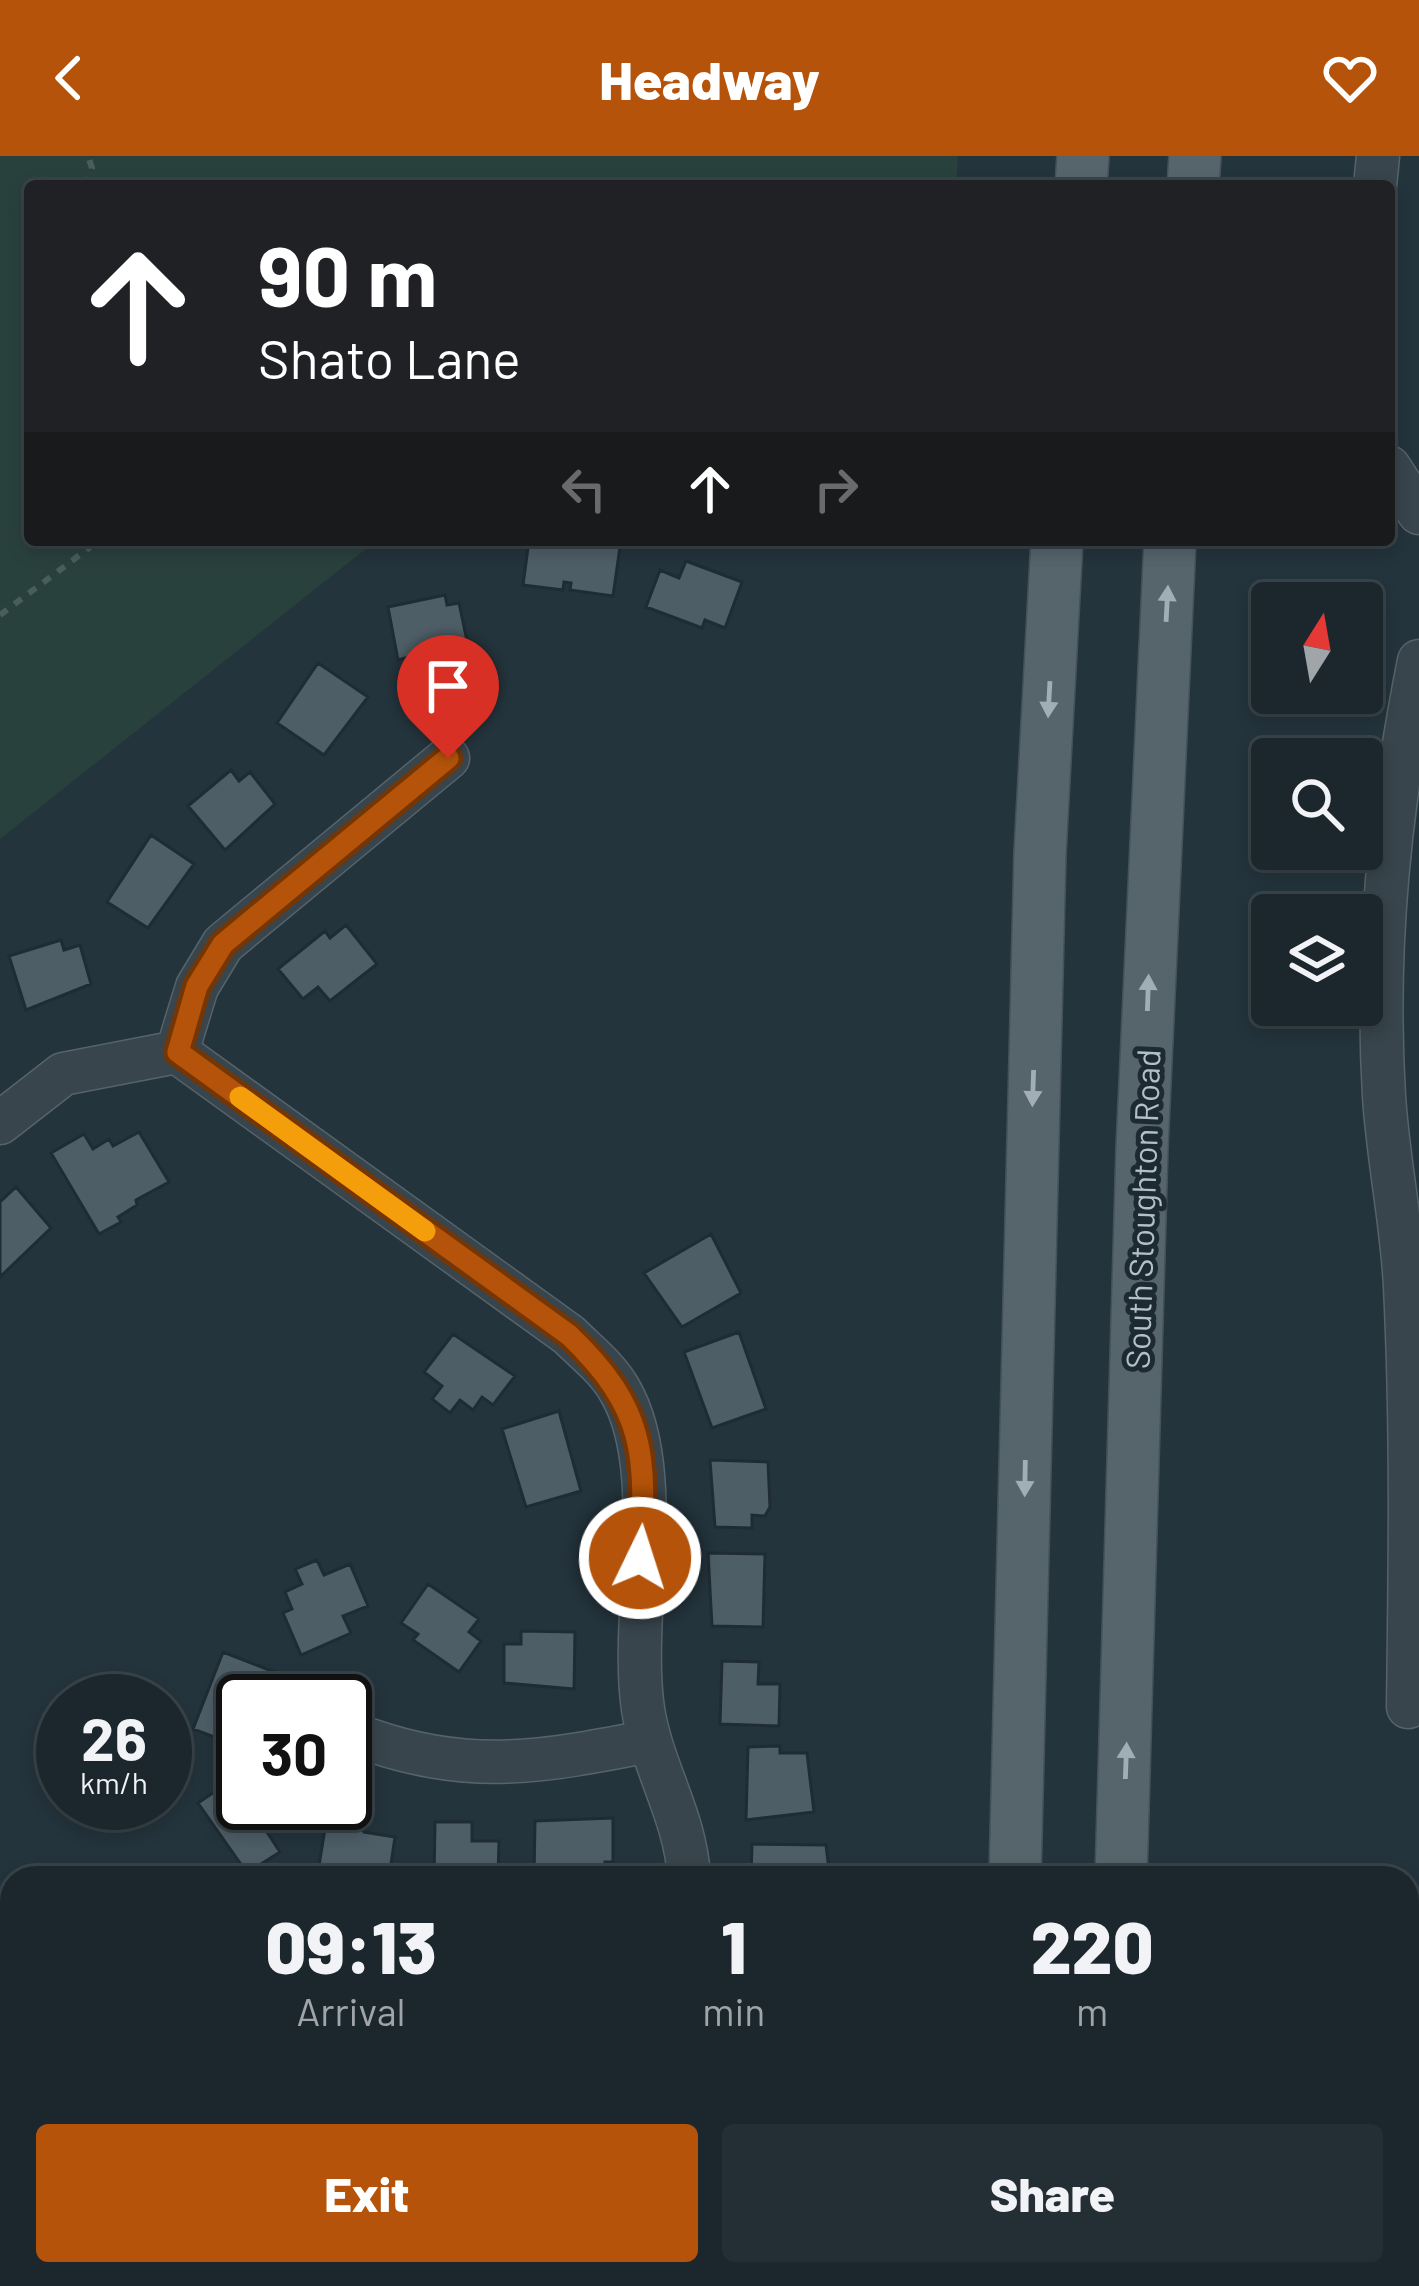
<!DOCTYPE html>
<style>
body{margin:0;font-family:Barlow,sans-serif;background:#242f35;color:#f1f3f6;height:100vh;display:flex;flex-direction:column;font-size:45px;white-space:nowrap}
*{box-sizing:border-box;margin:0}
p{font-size:39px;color:#a0a5aa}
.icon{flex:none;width:66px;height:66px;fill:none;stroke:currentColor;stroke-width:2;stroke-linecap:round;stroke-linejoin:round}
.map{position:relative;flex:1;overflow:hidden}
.panel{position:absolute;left:0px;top:1710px;width:1419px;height:420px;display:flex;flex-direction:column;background:#1b272d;border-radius:36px 36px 0 0;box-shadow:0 6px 18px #0003,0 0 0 3px #394449}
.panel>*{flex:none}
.guide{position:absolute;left:24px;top:24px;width:1371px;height:366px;border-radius:12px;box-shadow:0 6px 18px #0003,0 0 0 3px #394449;background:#202124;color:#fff;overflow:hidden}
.needle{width:78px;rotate:11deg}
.fabs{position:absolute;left:1251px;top:426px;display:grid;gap:24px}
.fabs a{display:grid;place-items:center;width:132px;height:132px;border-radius:12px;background:#1b272d;box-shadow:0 6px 18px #0003,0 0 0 3px #394449;font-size:60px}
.speed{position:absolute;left:36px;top:1518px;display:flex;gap:24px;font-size:60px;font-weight:700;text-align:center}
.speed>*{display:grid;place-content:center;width:156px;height:156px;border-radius:50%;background:#1b272d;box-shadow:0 6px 18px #0003,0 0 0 3px #394449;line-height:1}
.speed small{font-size:30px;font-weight:400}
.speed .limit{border:6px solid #111;border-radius:18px;background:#fff;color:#111}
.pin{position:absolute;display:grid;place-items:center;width:102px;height:102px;color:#fff;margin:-123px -51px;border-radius:50% 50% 50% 0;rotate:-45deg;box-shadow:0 0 12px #0007}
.pin .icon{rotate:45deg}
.me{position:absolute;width:132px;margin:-66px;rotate:4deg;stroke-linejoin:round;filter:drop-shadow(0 0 9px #0008)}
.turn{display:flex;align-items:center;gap:42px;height:252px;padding:0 36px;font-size:54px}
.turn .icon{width:156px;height:156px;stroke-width:2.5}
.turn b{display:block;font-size:84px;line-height:102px}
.lanes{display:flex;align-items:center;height:114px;padding:0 36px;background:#0003;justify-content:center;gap:60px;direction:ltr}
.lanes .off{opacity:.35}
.eta{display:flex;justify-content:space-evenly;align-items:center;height:204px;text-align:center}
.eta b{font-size:72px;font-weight:800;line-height:84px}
.action{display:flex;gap:24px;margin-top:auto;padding:24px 36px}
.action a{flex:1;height:138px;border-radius:12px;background:#b45309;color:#fff;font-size:48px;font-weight:800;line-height:138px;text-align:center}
.action a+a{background:#242f35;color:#f1f3f6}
header{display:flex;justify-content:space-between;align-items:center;height:156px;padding:0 36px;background:#b45309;color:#fff;font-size:54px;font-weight:800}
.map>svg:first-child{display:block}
</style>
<header><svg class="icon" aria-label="back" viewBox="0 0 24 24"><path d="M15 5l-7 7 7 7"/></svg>Headway<svg class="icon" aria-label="heart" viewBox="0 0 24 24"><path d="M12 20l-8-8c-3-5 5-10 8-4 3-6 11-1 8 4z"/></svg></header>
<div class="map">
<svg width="1419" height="2130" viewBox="0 0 1419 2130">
<rect width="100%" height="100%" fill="#24343c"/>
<path fill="#29413d" d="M0 0H958L956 30H30V384H377L0 683Z"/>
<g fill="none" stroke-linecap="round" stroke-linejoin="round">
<path stroke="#395362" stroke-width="10" d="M0 1984 12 1977
M657 2118 707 2130"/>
</g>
<path fill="#4e5e67" stroke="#1f2c33" stroke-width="3" d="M529 384H621L613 440 570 434 571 427 564 426 563 434 523 429Z
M686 405 742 426 725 472 705 464 702 472 646 451 660 414 679 422Z
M445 439 447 449 459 447 467 485 398 504 388 451Z
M318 507 368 541 324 599 277 567Z
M231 614 239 625 250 616 275 648 225 694 188 650Z
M151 679 194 708 148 772 107 746Z
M346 769 377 808 330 845 318 831 303 843 278 813 325 775 330 782Z
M61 784 64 794 80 789 91 828 26 854 9 800Z
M139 976 169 1026 136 1044 137 1049 118 1061 121 1066 99 1078 51 997 84 978 93 993 109 983 113 990Z
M16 1031 51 1072 0 1121V1046Z
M711 1078 741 1137 682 1171 644 1117Z
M739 1176 766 1253 712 1272 684 1196Z
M453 1178 515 1220 493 1249 482 1241 473 1254 460 1244 450 1257 432 1243 442 1230 424 1216Z
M559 1255 581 1335 526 1351 502 1273Z
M710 1304 768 1306 770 1351 765 1360 752 1359V1372L715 1371Z
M708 1397 765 1398 763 1471 712 1470Z
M317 1404 324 1419 350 1408 368 1450 343 1460 351 1477 301 1499 283 1457 292 1453 285 1436 302 1428 295 1413Z
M428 1428 479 1463 469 1476 481 1485 459 1516 413 1484 418 1478 401 1467Z
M521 1475 575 1476 574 1533 504 1527V1488H521Z
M223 1496 277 1517 267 1545H243V1592L193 1573Z
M722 1505 759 1506 758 1528H780L779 1570 720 1568Z
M780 1590V1597H807L814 1656 746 1664 748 1591Z
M242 1617 243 1647H260L257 1650 268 1666 263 1670 280 1696 247 1717 198 1647Z
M327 1660 355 1665 364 1676 395 1681 389 1722H317Z
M613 1662V1706H605V1722H534L535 1665Z
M435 1666H472V1685H499L498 1722H434Z
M752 1688 826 1689 830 1722H751Z
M0 2078 12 2083V2118H92L119 2130H0Z
M213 2118H342L370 2130H241Z"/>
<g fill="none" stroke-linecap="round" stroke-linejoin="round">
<defs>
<path id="minor" d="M1375 30 1378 0
M1389 311 1419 357
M177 896 197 831 223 788 448 602
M0 967 63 918 177 896 569 1179C586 1196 607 1212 619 1233 668 1314 629 1460 643 1553 652 1612 686 1661 689 1722
M1408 1551C1410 1410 1412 1271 1405 1131 1402 1067 1388 1004 1384 940 1375 791 1390 650 1419 505
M370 1584C473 1620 546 1605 650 1585
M470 2130 474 2118"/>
<path id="major" d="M1081 30 1083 0
M1193 30 1195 0
M1015 1722 1040 697 1057 384
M1121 1722 1142 992 1170 384
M1006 2130V2118
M1108 2130 1109 2118"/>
</defs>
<use href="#minor" stroke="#56636a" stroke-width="45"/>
<use href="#major" stroke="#445158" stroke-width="54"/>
<path stroke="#485e5b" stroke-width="6" stroke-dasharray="9 9" stroke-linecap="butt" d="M87 30 92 12 88 0
M0 459 89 392 88 384"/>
<use href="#minor" stroke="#38454c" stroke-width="42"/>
<use href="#major" stroke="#56646c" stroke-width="51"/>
</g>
<defs><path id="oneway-solid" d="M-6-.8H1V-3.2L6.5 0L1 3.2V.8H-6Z" transform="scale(3)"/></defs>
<g fill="#a1aeb6">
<use href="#oneway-solid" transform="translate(1167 448) rotate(-87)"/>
<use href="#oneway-solid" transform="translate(1049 543) rotate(93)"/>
<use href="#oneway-solid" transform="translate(1148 837) rotate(-88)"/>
<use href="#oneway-solid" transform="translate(1033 932) rotate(92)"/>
<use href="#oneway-solid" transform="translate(1025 1322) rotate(91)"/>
<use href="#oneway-solid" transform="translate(1126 1605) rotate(-88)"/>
</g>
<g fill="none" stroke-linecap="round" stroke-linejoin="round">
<defs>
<path id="route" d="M448 602 223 788 197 830 178 896 569 1179C646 1253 647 1299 640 1402"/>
</defs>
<use href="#route" stroke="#753606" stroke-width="30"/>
<use href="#route" stroke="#b45309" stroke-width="21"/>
<path stroke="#f59e0b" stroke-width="21" d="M240 941 425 1075"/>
</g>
<g text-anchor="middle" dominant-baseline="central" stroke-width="10" stroke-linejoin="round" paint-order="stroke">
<g font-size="33" fill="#b4c0c8" stroke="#1d2a31">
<text transform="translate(1142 1053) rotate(-88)">South Stoughton Road</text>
</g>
</g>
</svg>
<div class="fabs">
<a><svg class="needle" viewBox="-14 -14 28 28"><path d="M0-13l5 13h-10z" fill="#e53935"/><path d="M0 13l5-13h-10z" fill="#a0a5aa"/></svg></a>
<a><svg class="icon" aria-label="search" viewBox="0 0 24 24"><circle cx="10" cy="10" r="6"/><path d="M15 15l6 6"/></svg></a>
<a><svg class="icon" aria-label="layers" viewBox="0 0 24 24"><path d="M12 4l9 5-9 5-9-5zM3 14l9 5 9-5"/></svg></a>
</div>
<div class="speed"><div>26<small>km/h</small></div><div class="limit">30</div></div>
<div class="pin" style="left:448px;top:602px;background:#d93025"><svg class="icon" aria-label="arrive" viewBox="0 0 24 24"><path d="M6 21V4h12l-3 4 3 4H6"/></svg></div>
<svg class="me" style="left:640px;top:1402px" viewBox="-20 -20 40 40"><circle r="17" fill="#b45309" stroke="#fff" stroke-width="3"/><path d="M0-11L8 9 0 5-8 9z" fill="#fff"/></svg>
<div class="guide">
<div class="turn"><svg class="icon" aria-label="ahead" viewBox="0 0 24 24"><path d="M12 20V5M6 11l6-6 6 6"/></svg><div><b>90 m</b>Shato Lane</div></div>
<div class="lanes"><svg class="icon off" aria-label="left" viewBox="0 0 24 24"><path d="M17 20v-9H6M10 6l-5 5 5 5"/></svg><svg class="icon" aria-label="ahead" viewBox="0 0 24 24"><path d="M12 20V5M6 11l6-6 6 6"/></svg><svg class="icon off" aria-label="right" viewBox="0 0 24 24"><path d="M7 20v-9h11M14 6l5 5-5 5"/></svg></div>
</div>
<section class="panel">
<div class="eta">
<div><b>09:13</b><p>Arrival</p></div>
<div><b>1</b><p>min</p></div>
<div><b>220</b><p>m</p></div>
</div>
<div class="action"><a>Exit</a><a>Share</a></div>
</section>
</div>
